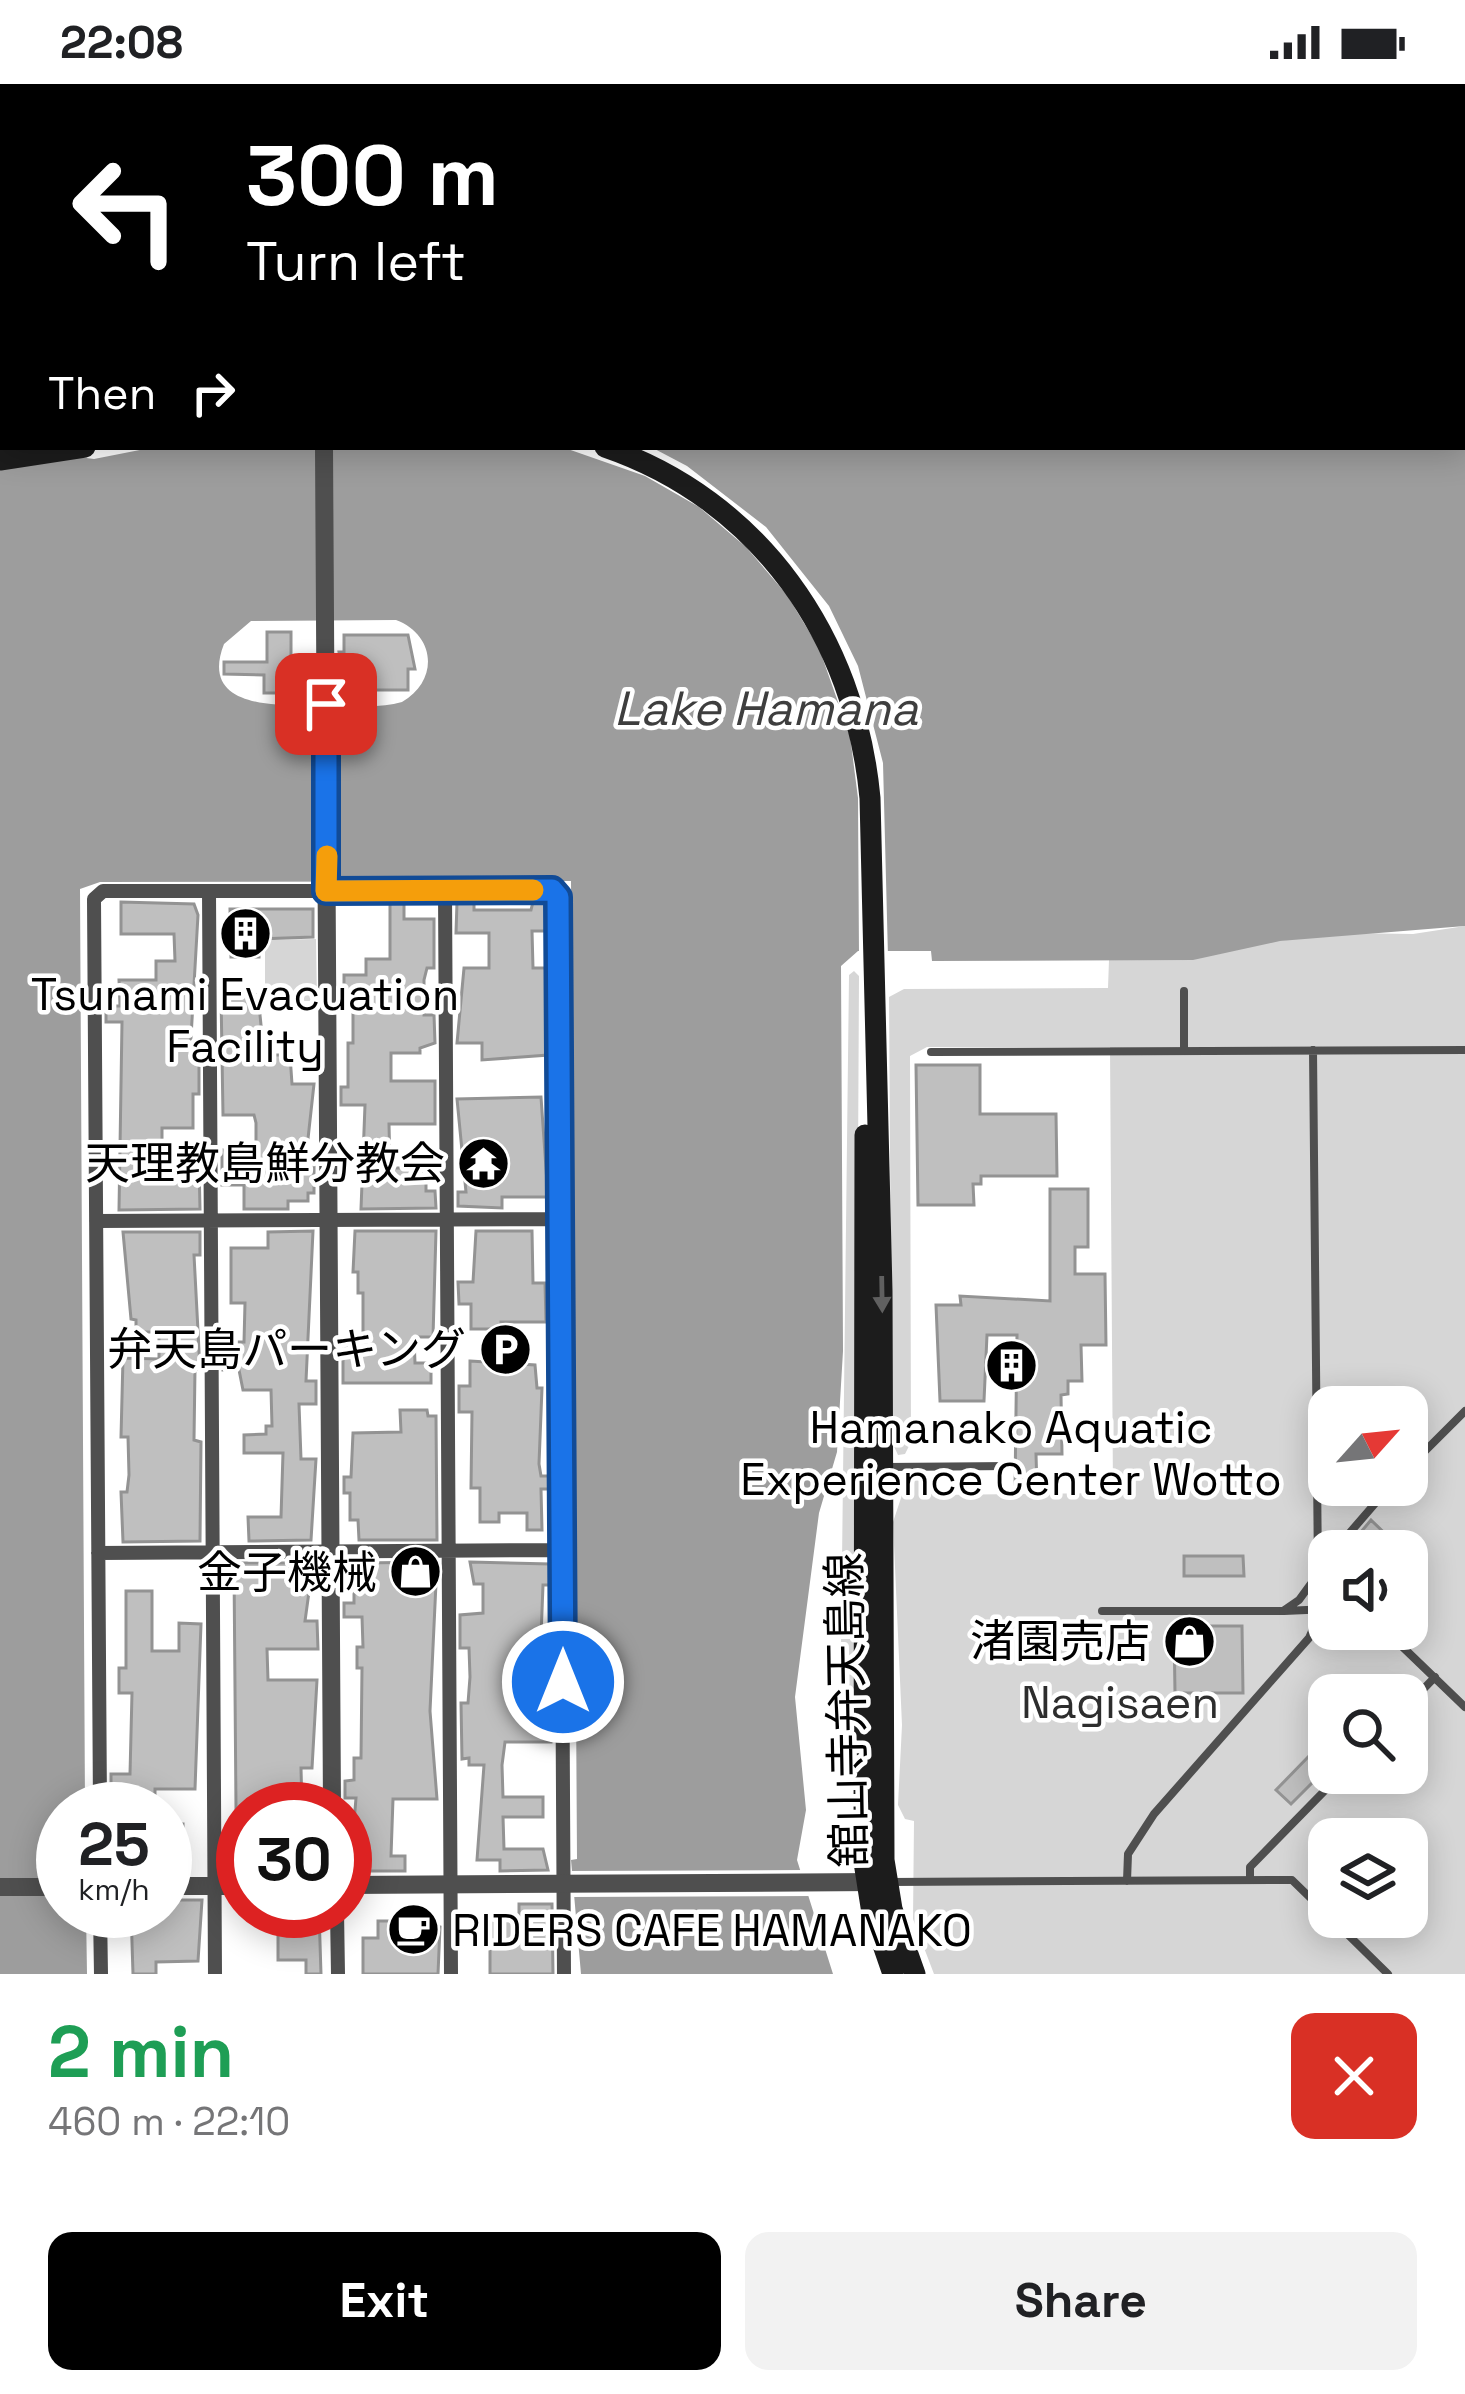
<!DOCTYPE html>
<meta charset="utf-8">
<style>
body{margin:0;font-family:"Space Grotesk","Noto Sans JP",sans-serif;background:#f2f2f2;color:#202124;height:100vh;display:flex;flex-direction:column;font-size:45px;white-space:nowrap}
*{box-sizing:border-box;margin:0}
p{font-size:39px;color:#757577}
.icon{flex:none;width:66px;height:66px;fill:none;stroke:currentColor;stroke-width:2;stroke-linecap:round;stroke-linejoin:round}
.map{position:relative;height:1890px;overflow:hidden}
.panel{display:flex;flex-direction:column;background:#fff;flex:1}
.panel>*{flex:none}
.guide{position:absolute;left:0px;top:0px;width:1467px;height:366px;box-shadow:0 6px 30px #0003;background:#000;color:#fff;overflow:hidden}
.needle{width:78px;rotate:63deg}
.buttons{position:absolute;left:1308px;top:1302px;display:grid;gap:24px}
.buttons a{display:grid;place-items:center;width:120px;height:120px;border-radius:24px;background:#fff;box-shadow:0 6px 30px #0003;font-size:60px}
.speed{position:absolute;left:36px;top:1698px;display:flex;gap:24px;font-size:60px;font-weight:700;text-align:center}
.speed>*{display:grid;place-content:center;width:156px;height:156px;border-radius:50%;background:#fff;box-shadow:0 6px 30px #0003;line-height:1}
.speed small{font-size:30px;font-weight:400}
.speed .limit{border:18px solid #d22;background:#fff;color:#111}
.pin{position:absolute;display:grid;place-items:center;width:102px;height:102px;color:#fff;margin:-51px;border-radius:24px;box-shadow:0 6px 18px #0006}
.me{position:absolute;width:132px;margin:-66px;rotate:0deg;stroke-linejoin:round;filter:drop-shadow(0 0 9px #0008)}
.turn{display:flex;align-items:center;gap:42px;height:252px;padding:0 48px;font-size:54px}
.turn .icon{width:156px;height:156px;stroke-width:2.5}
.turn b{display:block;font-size:84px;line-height:102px}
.then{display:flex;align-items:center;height:114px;padding:0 48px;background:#0003;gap:24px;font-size:45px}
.round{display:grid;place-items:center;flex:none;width:126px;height:126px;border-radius:24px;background:#f2f2f2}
.summary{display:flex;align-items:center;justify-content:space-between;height:204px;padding:0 48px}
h1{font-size:72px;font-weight:800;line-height:90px;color:#1e9e55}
.primary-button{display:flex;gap:24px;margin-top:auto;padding:24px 48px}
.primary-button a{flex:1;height:138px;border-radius:24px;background:#000;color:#fff;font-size:48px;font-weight:800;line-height:138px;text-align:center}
.primary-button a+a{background:#f2f2f2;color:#202124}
.status{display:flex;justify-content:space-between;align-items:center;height:84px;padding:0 60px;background:#fff;direction:ltr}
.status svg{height:33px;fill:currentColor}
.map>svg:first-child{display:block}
</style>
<div class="status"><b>22:08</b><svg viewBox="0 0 49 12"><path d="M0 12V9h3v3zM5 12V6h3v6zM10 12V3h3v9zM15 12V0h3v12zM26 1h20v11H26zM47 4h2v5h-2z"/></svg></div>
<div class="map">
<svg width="1465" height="1890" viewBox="0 0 1465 1890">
<rect width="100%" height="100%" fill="#fff"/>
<path fill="#d6d6d6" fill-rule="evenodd" d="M1465 842V1890H934L913 1835 914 1737 905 1735 898 1721 902 1641 893 1438 907 1396 939 1397 940 1411 1113 1409 1110 963H927L910 972 911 1358 905 1370 898 1371 892 1358 889 913 904 905 1108 904 1109 876 1347 849 1413 850ZM1329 1323H1407V1401H1329ZM1329 1467H1407V1545H1329ZM1329 1611H1407V1689H1329ZM1329 1755H1407V1833H1329Z
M316 855 317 917H265V856Z
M854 887 859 892 855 1652 849 1655 840 1645 849 891Z"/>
<path fill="#9d9d9d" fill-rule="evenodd" d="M0 0H75L3 3V363L94 375 155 363H1464V3L574 0H1465V842L1280 857 1193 876 932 877 931 867H858L841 882 843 1267 837 1368 819 1429 795 1613 806 1726 797 1776 833 1890H581L571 1776 577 1775 571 797 100 798 80 805 85 1725H63V1827H86L87 1890H0ZM396 536C436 551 439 597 402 618 379 625 351 621 327 621 287 621 197 629 224 560L251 537Z"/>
<path fill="#fff" d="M562 363H651L687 382 766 443 829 522 858 582 883 679 888 873H859L858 714 850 652 819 564 787 511 746 463 699 423 645 392Z
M806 1786 814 1812 568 1813V1787Z"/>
<path fill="#bfbfbf" stroke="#939393" stroke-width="3" d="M267 548H291V609H264V591L224 590V578H267Z
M344 551H408L415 585H408V606H344L339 568H344Z
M121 818 194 820 198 831 190 971H199V1010H193V1044H162V1071H191V1079H199L200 1125 119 1126 122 938H106V922H120L119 896H156V877H175L174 850H121Z
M390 818H404V835H434V884H427L424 896V931H434L435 959 420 964V969H391V997H435V1040H389L390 1084H426V1107H435L436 1124 361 1125 365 1021H341V1003H348V959H353V917H344V891H366V875H390Z
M457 818H474V826H531L533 818H547V847H532L533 884H547L548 971 482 976V959H457L464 884H489V849H456Z
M230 825H313V853L259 855V873H231Z
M221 911H258L264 971H290L292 1000H314L305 1082H314V1109H308V1117H288V1125H244V1101H222V1066H256V1039L254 1031H223Z
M916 981H980V1030H1056L1057 1092H981V1100H973L974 1121H918Z
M541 1013 548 1113H502V1124L458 1122V1108H466L457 1015Z
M1050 1105H1088V1163H1075V1190H1105L1106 1261H1081L1082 1297H1068V1310L1061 1311 1062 1370H1036L1037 1404H1015L1017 1251H987L984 1317H940L936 1221H961L960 1212 1050 1217Z
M313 1147 306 1297H316V1320H299L301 1375H316L311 1456 249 1457 248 1433H281L283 1369H244V1351L266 1350V1342H272L271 1306H243L239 1286H223V1269H234V1258H244L245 1219H231V1164H268V1148Z
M355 1147H436L433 1253H414L415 1279H431V1299H343V1258L363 1257V1209H358V1188H353Z
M476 1147H532L533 1199H545L546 1238H501V1245H471V1220H459L458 1198H473Z
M123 1148H200V1171H194L200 1285H195L194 1356 201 1358 200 1457 123 1458 121 1408H127L129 1391 128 1353H121L123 1274 159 1275V1248H136V1236L131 1235Z
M470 1277 535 1281 537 1304H542L539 1380 541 1392H550V1405H541L542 1446H527V1429H499V1438H480V1404H471L472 1328H459V1302H470Z
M400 1326H427L428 1332H436L437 1456H359L358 1436H350V1409H344V1393H351L353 1349 401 1348Z
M1371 1436 1403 1467H1345Z
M1184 1472H1243L1244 1492H1184Z
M437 1478 430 1627 437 1715H393L391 1772H405V1787H350L356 1714H345V1697L354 1696V1674H361L362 1584H357V1563H363L362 1533H344V1519H354V1492H360V1479Z
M470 1478 550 1480 551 1501H543L541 1553 542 1582H550L551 1658H505L502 1681 503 1713H543V1733H503L504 1765H543L548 1786 500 1787V1776H477L484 1681H469V1674L462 1675 461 1619H468L470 1593 469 1564H460V1531L483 1529V1500H474Z
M242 1479H313L305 1537H317L318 1565H267L268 1596H317L312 1684H301L302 1725H236L234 1484Z
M126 1507H152V1567H179V1539L201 1540 195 1705H155V1725H111V1690H130L132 1609H119V1584H126Z
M1174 1542H1242L1243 1609H1175Z
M1309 1672 1325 1686 1291 1720 1276 1706Z
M165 1740H183V1783H165Z
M167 1816H202L198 1877 156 1878V1890H133L131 1827H167Z
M519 1820H552L553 1890H490V1832H519Z
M319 1827 321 1890H306V1876H278V1830Z
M403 1832H422V1839L440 1843 438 1890H363V1854H378V1837H403Z"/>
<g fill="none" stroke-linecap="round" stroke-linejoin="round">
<path stroke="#4f4f4f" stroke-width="8" d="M1184 907V967
M1313 966 1318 1490
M931 968 1465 966
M886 1383 1011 1382
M1407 1385 1465 1327
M1334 1467 1391 1401
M1102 1527H1283L1299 1516 1329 1475
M1284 1527 1329 1525
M1384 1545 1465 1623
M1407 1622 1435 1593
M1250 1796V1783L1342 1689
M1127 1797 1128 1770 1154 1730 1309 1554 1322 1524
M888 1798 1292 1796 1329 1832
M1330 1833 1388 1890"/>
<path stroke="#4f4f4f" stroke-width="14" d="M90 0V3
M152 0V3
M440 0V3
M554 0V3
M445 806 451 1890
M209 807 215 1890
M96 1137 560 1135
M98 1469 562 1466
M100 1725 94 815 103 807H552L558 813 564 1890
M100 1827 101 1890
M337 1827 338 1890"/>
<path stroke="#4f4f4f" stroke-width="18" d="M322 0V3
M324 363 332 1725
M345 1801 876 1798
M165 1802H243
M0 1803H63"/>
<path stroke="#1c1c1c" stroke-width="21" d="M605 363C760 416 855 554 870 714L882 1207 884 1776 892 1825 915 1890
M0 376 85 363
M865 1051 864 1778 872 1829 893 1890"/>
</g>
<defs><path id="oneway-solid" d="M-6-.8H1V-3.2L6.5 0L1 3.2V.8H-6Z" transform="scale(3)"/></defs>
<use fill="#606060" href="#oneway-solid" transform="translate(882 1210) rotate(89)"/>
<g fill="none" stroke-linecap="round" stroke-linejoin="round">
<defs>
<path id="route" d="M326 620V807L552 806 558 813 563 1598"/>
</defs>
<use href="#route" stroke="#114b97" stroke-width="30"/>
<use href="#route" stroke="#1a73e8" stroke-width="21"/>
<path stroke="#f59e0b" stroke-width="21" d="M327 772 326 807 533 806"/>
</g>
<defs>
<symbol id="building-disc" viewBox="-11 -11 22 22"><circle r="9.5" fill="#000" stroke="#fff"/><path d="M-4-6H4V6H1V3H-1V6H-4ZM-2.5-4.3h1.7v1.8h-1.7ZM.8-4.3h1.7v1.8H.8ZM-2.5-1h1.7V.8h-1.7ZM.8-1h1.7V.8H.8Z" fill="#fff"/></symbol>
<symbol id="temple-disc" viewBox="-11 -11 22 22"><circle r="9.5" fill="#000" stroke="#fff"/><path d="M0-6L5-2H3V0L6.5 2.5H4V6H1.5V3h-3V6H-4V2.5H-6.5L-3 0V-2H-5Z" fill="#fff"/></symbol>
<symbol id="parking-disc" viewBox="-11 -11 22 22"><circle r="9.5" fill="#000" stroke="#fff"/><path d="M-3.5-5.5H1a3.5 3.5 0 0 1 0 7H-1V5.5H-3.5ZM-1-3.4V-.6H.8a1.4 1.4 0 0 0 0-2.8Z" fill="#fff"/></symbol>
<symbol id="shop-disc" viewBox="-11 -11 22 22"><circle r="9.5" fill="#000" stroke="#fff"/><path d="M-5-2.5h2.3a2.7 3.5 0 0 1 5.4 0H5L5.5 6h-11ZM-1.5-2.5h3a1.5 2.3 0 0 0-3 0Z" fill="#fff"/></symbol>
<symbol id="cafe-disc" viewBox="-11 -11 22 22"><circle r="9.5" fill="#000" stroke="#fff"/><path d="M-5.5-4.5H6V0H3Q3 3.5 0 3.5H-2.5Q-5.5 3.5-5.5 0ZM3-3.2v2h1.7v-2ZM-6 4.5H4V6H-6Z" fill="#fff"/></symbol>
</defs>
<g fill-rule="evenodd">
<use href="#building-disc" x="216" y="820" width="59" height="59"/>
<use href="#temple-disc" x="454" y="1050" width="59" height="59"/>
<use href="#parking-disc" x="476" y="1236" width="59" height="59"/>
<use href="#building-disc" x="982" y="1252" width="59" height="59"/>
<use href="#shop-disc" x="386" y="1458" width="59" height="59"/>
<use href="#shop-disc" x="1160" y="1528" width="59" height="59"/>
<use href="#cafe-disc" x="384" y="1816" width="59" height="59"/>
</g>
<g text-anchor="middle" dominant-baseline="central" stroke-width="9" stroke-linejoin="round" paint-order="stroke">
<g font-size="45" fill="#000" stroke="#fff" text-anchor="end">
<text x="245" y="910" text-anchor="middle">Tsunami Evacuation<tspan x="245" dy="52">Facility</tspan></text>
<text x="445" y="1079">天理教島鮮分教会</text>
<text x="466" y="1265">弁天島パーキング</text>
<text x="1011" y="1343" text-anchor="middle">Hamanako Aquatic<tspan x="1011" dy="52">Experience Center Wotto</tspan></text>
<text x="377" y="1488">金子機械</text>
<text x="1150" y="1557">渚園売店</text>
<text x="452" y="1846" text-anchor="start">RIDERS CAFE HAMANAKO</text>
</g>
<g font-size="45" fill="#2d2d2d" stroke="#fff">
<text x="1120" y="1618">Nagisaen</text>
</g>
<g font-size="45" fill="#000" stroke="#fff">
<text transform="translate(847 1626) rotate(-91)">舘山寺弁天島線</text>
</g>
<g font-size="48" font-style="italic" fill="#3e3e3e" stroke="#fff">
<text x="766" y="624">Lake Hamana</text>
</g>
</g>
</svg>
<div class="buttons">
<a><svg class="needle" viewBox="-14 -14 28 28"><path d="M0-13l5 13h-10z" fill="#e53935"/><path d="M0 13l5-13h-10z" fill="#757577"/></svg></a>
<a><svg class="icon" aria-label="sound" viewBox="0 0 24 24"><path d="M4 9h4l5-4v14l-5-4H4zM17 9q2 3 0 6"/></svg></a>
<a><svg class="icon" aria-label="search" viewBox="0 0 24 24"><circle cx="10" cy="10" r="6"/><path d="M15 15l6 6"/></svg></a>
<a><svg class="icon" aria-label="layers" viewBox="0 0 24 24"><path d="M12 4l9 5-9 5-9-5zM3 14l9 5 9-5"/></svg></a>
</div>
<div class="speed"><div>25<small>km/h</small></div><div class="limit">30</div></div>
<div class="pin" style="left:326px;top:620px;background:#d93025"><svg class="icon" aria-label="arrive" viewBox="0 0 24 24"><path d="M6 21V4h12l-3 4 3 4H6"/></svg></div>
<svg class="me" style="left:563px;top:1598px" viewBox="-20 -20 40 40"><circle r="17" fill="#1a73e8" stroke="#fff" stroke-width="3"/><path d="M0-11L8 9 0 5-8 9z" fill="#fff"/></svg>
<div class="guide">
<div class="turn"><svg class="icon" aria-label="left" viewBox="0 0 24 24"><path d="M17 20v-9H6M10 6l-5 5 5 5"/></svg><div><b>300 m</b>Turn left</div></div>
<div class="then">Then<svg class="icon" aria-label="right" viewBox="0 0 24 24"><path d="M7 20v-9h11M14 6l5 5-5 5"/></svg></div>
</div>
</div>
<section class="panel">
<div class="summary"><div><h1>2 min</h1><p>460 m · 22:10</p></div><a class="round" style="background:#d93025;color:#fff"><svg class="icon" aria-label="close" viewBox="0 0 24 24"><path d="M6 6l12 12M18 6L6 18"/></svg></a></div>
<div class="primary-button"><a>Exit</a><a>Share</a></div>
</section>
